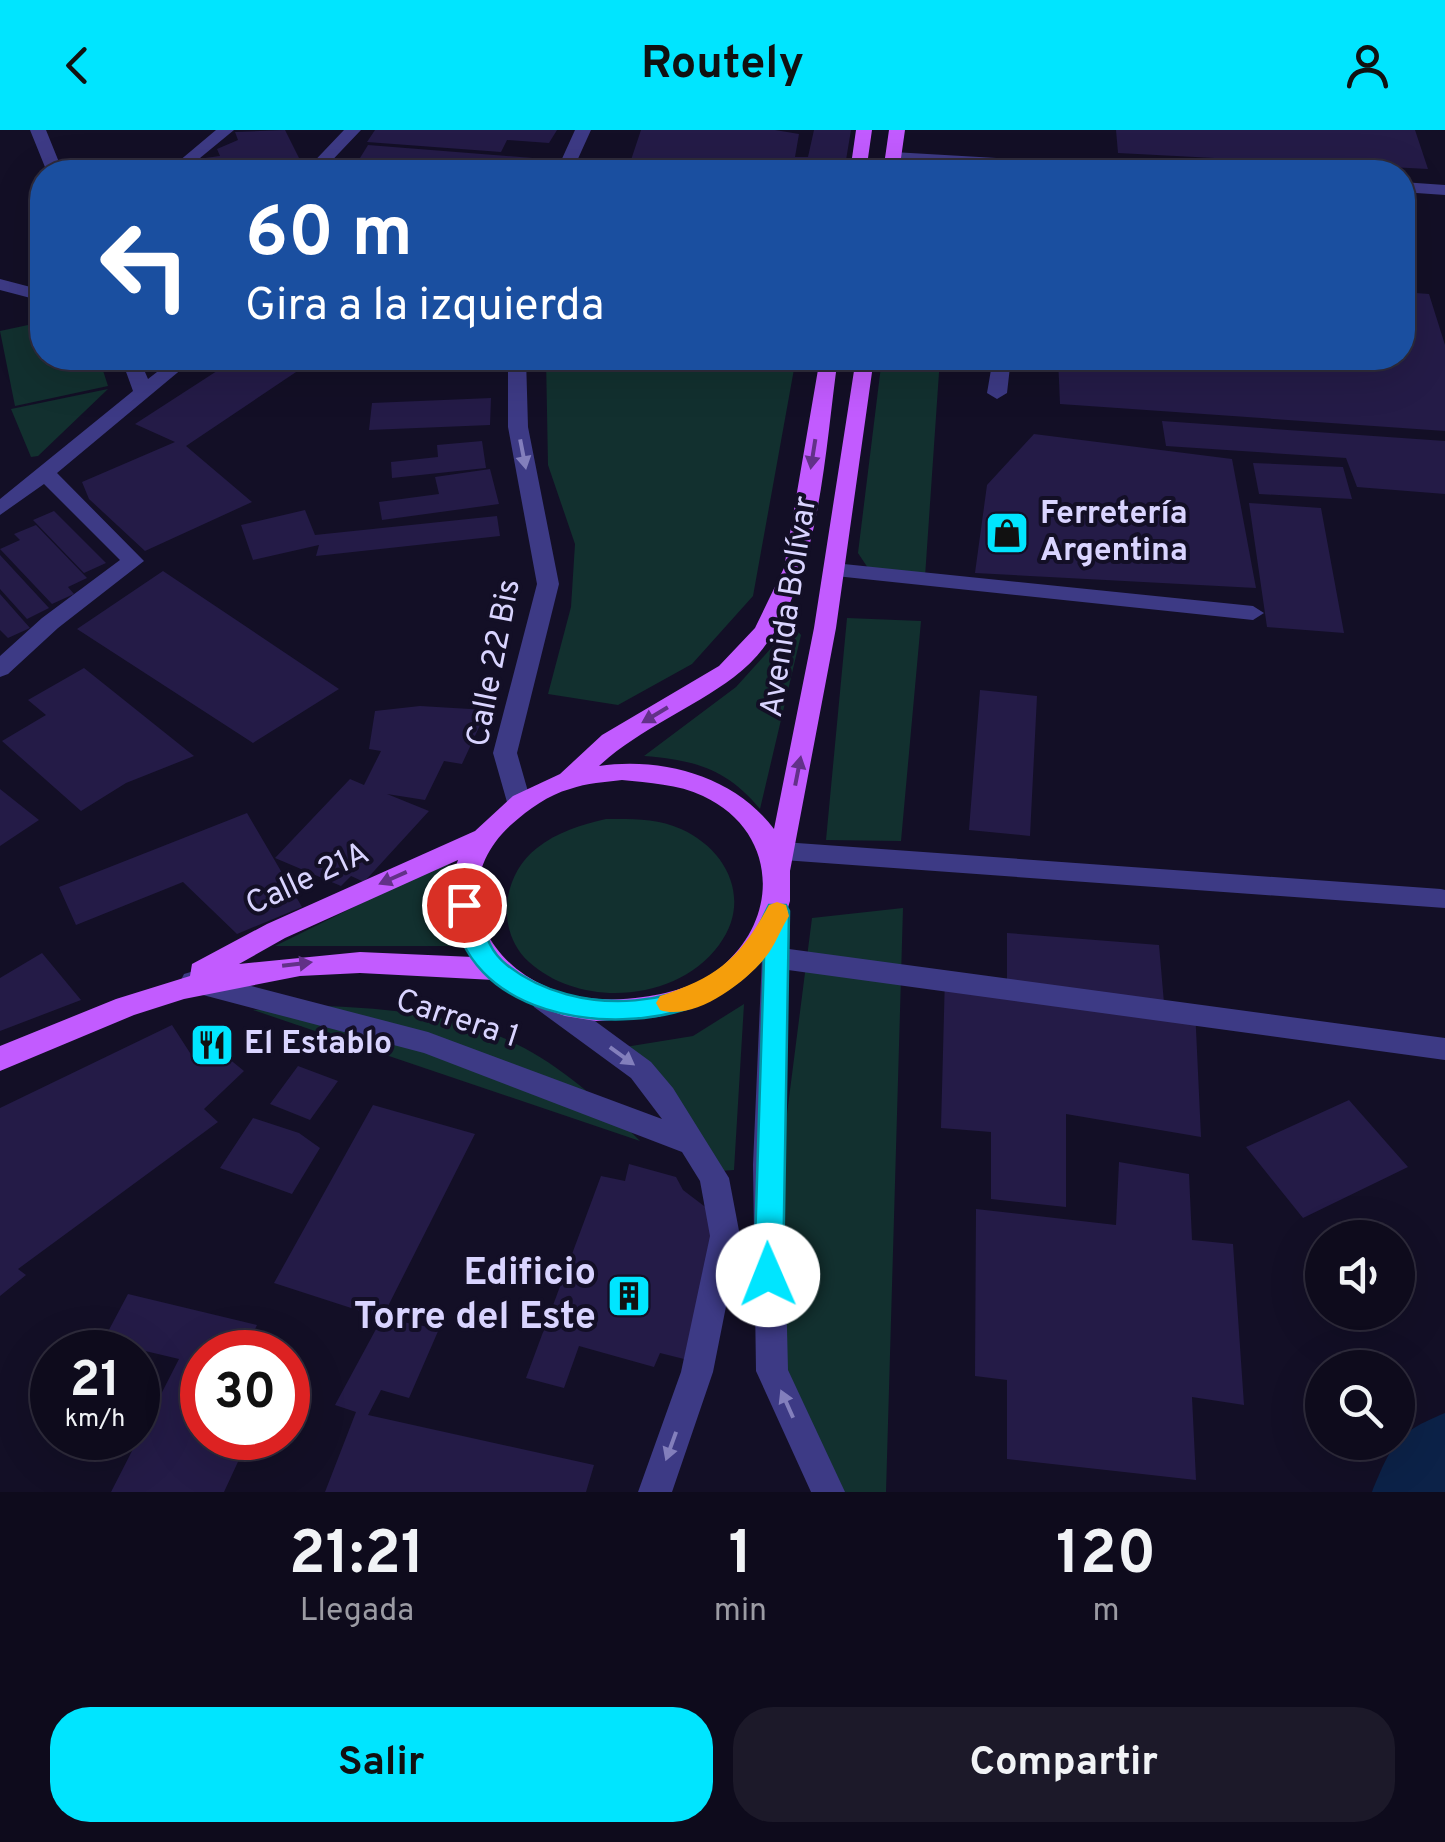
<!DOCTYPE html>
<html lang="es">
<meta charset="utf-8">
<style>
body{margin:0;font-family:Overpass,sans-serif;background:#1c1929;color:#f1f3f6;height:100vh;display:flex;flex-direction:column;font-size:38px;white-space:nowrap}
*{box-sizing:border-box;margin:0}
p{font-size:32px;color:#9b9ba3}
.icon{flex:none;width:55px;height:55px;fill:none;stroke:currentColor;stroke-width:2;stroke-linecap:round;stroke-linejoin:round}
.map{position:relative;height:1362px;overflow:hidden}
.panel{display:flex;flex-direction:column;background:#0e0b1c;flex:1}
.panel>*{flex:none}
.guide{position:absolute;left:30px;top:30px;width:1385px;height:210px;border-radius:40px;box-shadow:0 10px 40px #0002,0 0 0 2px #2e2b3b;background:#1a4fa0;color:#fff;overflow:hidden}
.fabs{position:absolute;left:1305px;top:1090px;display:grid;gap:20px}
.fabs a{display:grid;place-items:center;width:110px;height:110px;border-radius:50%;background:#0e0b1c;box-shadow:0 10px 40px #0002,0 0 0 2px #2e2b3b;font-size:50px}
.speed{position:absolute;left:30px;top:1200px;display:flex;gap:20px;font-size:50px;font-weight:700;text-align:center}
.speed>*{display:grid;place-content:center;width:130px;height:130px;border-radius:50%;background:#0e0b1c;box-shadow:0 10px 40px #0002,0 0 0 2px #2e2b3b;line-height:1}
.speed small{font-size:25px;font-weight:400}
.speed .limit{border:15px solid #d22;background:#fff;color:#111}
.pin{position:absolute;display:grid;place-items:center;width:85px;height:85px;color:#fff;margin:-42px;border:5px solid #fff;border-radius:50%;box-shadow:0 2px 10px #0007}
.me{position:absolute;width:110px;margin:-55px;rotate:359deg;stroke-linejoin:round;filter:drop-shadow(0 0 8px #0008)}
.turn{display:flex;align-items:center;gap:35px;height:210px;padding:0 50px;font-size:45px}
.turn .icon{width:130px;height:130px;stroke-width:2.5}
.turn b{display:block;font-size:70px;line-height:85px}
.eta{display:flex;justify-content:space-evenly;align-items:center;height:170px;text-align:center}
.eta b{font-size:60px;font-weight:700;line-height:70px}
.button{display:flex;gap:20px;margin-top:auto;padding:20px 50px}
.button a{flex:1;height:115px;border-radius:40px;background:#00e5ff;color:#111;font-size:40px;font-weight:700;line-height:115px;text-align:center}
.button a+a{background:#1c1929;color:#f1f3f6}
header{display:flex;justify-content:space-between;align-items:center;height:130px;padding:0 50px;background:#00e5ff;color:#111;font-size:45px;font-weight:700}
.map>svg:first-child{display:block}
</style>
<header><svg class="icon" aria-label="back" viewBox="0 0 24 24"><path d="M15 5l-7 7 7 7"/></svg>Routely<svg class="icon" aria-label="person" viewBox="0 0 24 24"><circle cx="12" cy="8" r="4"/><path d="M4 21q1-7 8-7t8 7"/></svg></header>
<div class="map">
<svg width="1445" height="1362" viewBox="0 0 1445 1362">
<rect width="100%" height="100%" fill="#130f26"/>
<path fill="#12302f" d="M42 192V228H99L108 256 15 276 0 201Z
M546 228H796L753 466 692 534 618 575 548 564 571 477 575 414 548 335Z
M882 228H940L925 447 870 441 858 423Z
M108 259 38 326 31 327 11 279Z
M847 488 921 491 901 711 826 710Z
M792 495 801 505 760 679C727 639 695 630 644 626L736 557Z
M606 689C631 689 657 688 681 699 728 720 752 771 719 815 677 872 581 879 529 832 495 801 502 745 537 718 557 702 581 695 606 689Z
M449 730 445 773 452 816H275Z
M903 778 886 1362H834L791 1277 766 1148 812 788Z
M744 874 734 1040 719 1041 619 918 693 906Z
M326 876C473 882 536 905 640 1011L253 880Z"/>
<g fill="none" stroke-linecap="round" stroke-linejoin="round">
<path fill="#0c2248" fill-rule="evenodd" d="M1445 1283V1362H1372C1392 1314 1396 1303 1445 1283Z"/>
</g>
<path fill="#241b47" d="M285 0 303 36 284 39 286 42H198L195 35H207L205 28 220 26 217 19 238 10 235 2Z
M375 0H557L549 13 507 10 501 22 367 12Z
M641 0H775L799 4 795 27H808L814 0H851L844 42 631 30Z
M1116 0H1415L1428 39 1118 23Z
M368 15 545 29 539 42 352 41Z
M1402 162 1429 164 1445 215V301L1060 274 1058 228H1402Z
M237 228H276L302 238 186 316 252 372 145 421 89 369 82 352 175 312 135 294Z
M491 268 490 295 369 300 372 273Z
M1162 291 1445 311V364L1357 357 1346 328 1166 316Z
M1034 304 1232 329 1256 458 975 443 987 355Z
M482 311 486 338 392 348 391 332 438 327 437 315Z
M1253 333 1343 337 1352 369 1259 364Z
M490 339 499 374 382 390 379 372 439 364 435 347Z
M1249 373 1321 378 1344 503 1267 497Z
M305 380 315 405 497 386 500 406 316 426 319 415 253 430 241 395Z
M54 381 106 433 84 443 33 390Z
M36 395 87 448 68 457 74 464 52 474 0 419 20 410 14 404Z
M0 425 49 478 27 489 0 459Z
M163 441 339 559 253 613 77 499Z
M0 464 30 498 8 508 0 500Z
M84 538 194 626 126 653 81 681 2 611 46 585 28 570Z
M980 560 1037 566 1030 706 969 700Z
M420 576 487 580 462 634 444 631 425 670 387 664 429 681 364 752 351 746 341 756 275 728 350 649 364 655 381 621 369 619 375 581Z
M0 659 39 690 0 716Z
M247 683 302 777 237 804 183 752 76 795 59 757Z
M1007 803 1159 815 1164 873 1195 878 1201 1007 1066 984V1077L991 1069V1002L941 998 945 845 1007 850Z
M42 823 81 870 0 901V848Z
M172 895 192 926 212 915 244 941 204 979 218 992 18 1139 26 1145 0 1166V978Z
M298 936 338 951 310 990 270 974Z
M1349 970 1408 1037 1303 1088 1246 1017Z
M373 975 475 1004 382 1188 274 1153Z
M253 988 299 1003 320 1018 292 1064 220 1038Z
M1119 1032 1189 1044 1192 1110 1233 1114 1244 1275 1192 1267 1196 1350 1007 1329V1250L975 1246 976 1079 1116 1095Z
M629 1034 676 1047 683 1060 708 1079 716 1116 684 1229 660 1223 654 1237 579 1216 564 1258 526 1248 601 1046 625 1051Z
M128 1164 257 1195 244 1222H202V1308H249L224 1362H111L179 1229 103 1211Z
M382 1188 439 1199 409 1268 381 1260 368 1285 594 1335 586 1362H325L356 1282 335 1275Z"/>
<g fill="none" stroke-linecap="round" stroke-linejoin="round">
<path fill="#3d3a85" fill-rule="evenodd" d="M30 0H46L63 42H47Z
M216 0H234L183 42H166Z
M344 0H361L321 42H304Z
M575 0H591L572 42H556Z
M893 22 1148 37 1156 42H1073L887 30 885 27Z
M1402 52 1445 55V65L1402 62Z
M0 149 42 160V171L0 160Z
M121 228H139L148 249 175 228H195L57 343 144 431 58 498 8 544 0 547V526L42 488 120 430 44 354 0 385V369L133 261Z
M508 228H526L528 297 559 454 517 623 531 672 519 681 507 672 493 623 537 454 508 297Z
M993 228H1011L1007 263 997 269 987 263Z
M834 433 1253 476 1264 483 1253 490 826 445 823 440 826 435Z
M783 712 1441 759 1445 760V778L783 730 774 728 770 721 774 714Z
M777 771 786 774 790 781 789 819 1445 908V930L788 840 783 1035 788 1240 845 1362H811L756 1241 753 1035 764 781 768 774Z
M194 841 428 902 662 989 631 948 534 877 530 869 534 861 544 858 554 861 651 932 673 958 729 1048 740 1106 713 1242 672 1362H638L681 1242 710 1106 700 1051 682 1022 424 923 184 860 180 852 184 844Z"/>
<path fill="#c25bff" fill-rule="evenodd" d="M856 0H872L866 42H850Z
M889 0H905L899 42H883Z
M820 228H838C823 328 821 482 734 547 690 580 639 599 599 636 663 627 734 646 774 699L814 498 856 228H874L836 498 790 741V771L783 794 749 844 711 870 658 887 596 891 565 886 526 872 494 850 360 843 300 846 184 869 134 885 0 941V916L116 869 190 846 192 834 267 794 475 701 513 666 560 644 602 605 719 536 755 498 784 438ZM622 650C649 653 678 654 703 666 774 699 782 781 726 833 703 854 673 863 643 867 612 872 576 870 547 857 476 826 451 749 512 694 529 679 548 665 570 659 587 653 605 652 622 650ZM458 730C444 765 455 796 473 827L360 822 239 834 285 808Z"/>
</g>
<defs><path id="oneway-solid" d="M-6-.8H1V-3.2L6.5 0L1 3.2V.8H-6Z" transform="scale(2.5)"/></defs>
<g fill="#837fbc">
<use href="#oneway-solid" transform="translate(523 324) rotate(79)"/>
<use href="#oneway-solid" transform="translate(622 926) rotate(36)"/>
<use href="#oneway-solid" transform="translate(787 1274) rotate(-114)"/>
<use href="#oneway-solid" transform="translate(671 1316) rotate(110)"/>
</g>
<g fill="#623188">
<use href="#oneway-solid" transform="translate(813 324) rotate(99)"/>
<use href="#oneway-solid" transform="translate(655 585) rotate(149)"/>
<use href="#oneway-solid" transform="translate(798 641) rotate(-79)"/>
<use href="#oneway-solid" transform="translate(393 748) rotate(156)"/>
<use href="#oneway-solid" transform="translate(297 834) rotate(-7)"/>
</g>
<path fill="#00e5ff" stroke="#0095a6" stroke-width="2.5" d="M464 766 473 768C485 791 482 815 507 835 575 889 699 884 751 809 759 799 763 786 769 775H786L789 781 783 1145 779 1154 768 1158 758 1154 754 1145 764 828C744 848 723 866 695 876 610 908 463 886 453 775Z"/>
<path fill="#f59e0b" d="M777 772 786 775 789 786C782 797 777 810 770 821 751 849 695 892 660 880L656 873 660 866C718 847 740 828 769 775Z"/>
<defs>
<symbol id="shop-square" viewBox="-11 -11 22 22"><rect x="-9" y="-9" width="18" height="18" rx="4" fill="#00e5ff" stroke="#130f26"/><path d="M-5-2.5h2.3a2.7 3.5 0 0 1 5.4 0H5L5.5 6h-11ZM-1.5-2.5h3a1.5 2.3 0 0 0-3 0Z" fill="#111"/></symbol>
<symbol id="restaurant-square" viewBox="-11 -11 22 22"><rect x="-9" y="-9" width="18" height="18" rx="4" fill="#00e5ff" stroke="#130f26"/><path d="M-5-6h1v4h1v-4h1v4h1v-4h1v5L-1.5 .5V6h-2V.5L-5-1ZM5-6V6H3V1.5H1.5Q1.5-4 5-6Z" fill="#111"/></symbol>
<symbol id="building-square" viewBox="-11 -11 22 22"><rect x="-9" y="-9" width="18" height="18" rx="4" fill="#00e5ff" stroke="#130f26"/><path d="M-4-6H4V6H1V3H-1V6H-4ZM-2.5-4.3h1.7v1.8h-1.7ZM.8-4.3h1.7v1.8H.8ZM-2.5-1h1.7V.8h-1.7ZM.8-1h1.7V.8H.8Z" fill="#111"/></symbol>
</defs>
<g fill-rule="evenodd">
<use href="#shop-square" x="982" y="378" width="50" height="50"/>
<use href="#restaurant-square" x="187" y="890" width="50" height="50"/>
<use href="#building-square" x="604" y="1141" width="50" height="50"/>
</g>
<g text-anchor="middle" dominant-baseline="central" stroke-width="8" stroke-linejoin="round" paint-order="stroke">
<g font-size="32" font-weight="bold" fill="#d9d4ff" stroke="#130f26" text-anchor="start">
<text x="1040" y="385">Ferretería<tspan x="1040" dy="37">Argentina</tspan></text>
<text x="244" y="915">El Establo</text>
</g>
<g font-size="32" fill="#d9d4ff" stroke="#130f26">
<text transform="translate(790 477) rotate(-81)">Avenida Bolívar</text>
<text transform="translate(495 533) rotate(-79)">Calle 22 Bis</text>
<text transform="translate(308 750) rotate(-25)">Calle 21A</text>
<text transform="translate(457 890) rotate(18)">Carrera 1</text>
</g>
<g font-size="38" font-weight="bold" fill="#d9d4ff" stroke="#130f26" text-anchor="end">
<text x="596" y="1144">Edificio<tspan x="596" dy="44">Torre del Este</tspan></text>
</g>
</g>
</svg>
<div class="fabs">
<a><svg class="icon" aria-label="sound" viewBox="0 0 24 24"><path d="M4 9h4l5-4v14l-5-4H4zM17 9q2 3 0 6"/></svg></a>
<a><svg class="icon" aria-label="search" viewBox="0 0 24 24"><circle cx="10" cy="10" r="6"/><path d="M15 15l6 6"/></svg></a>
</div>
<div class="speed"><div>21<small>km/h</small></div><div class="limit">30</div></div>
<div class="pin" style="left:464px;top:775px;background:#d93025"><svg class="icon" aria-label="arrive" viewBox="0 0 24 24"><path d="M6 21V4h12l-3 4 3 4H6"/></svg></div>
<svg class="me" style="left:768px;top:1145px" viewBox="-20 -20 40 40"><circle r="19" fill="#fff"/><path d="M0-13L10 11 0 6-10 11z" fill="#00e5ff"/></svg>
<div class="guide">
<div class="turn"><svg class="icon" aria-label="left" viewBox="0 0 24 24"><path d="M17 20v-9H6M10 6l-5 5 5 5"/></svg><div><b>60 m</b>Gira a la izquierda</div></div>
</div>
</div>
<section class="panel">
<div class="eta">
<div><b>21:21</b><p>Llegada</p></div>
<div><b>1</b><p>min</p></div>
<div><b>120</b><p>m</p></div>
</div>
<div class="button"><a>Salir</a><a>Compartir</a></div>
</section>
